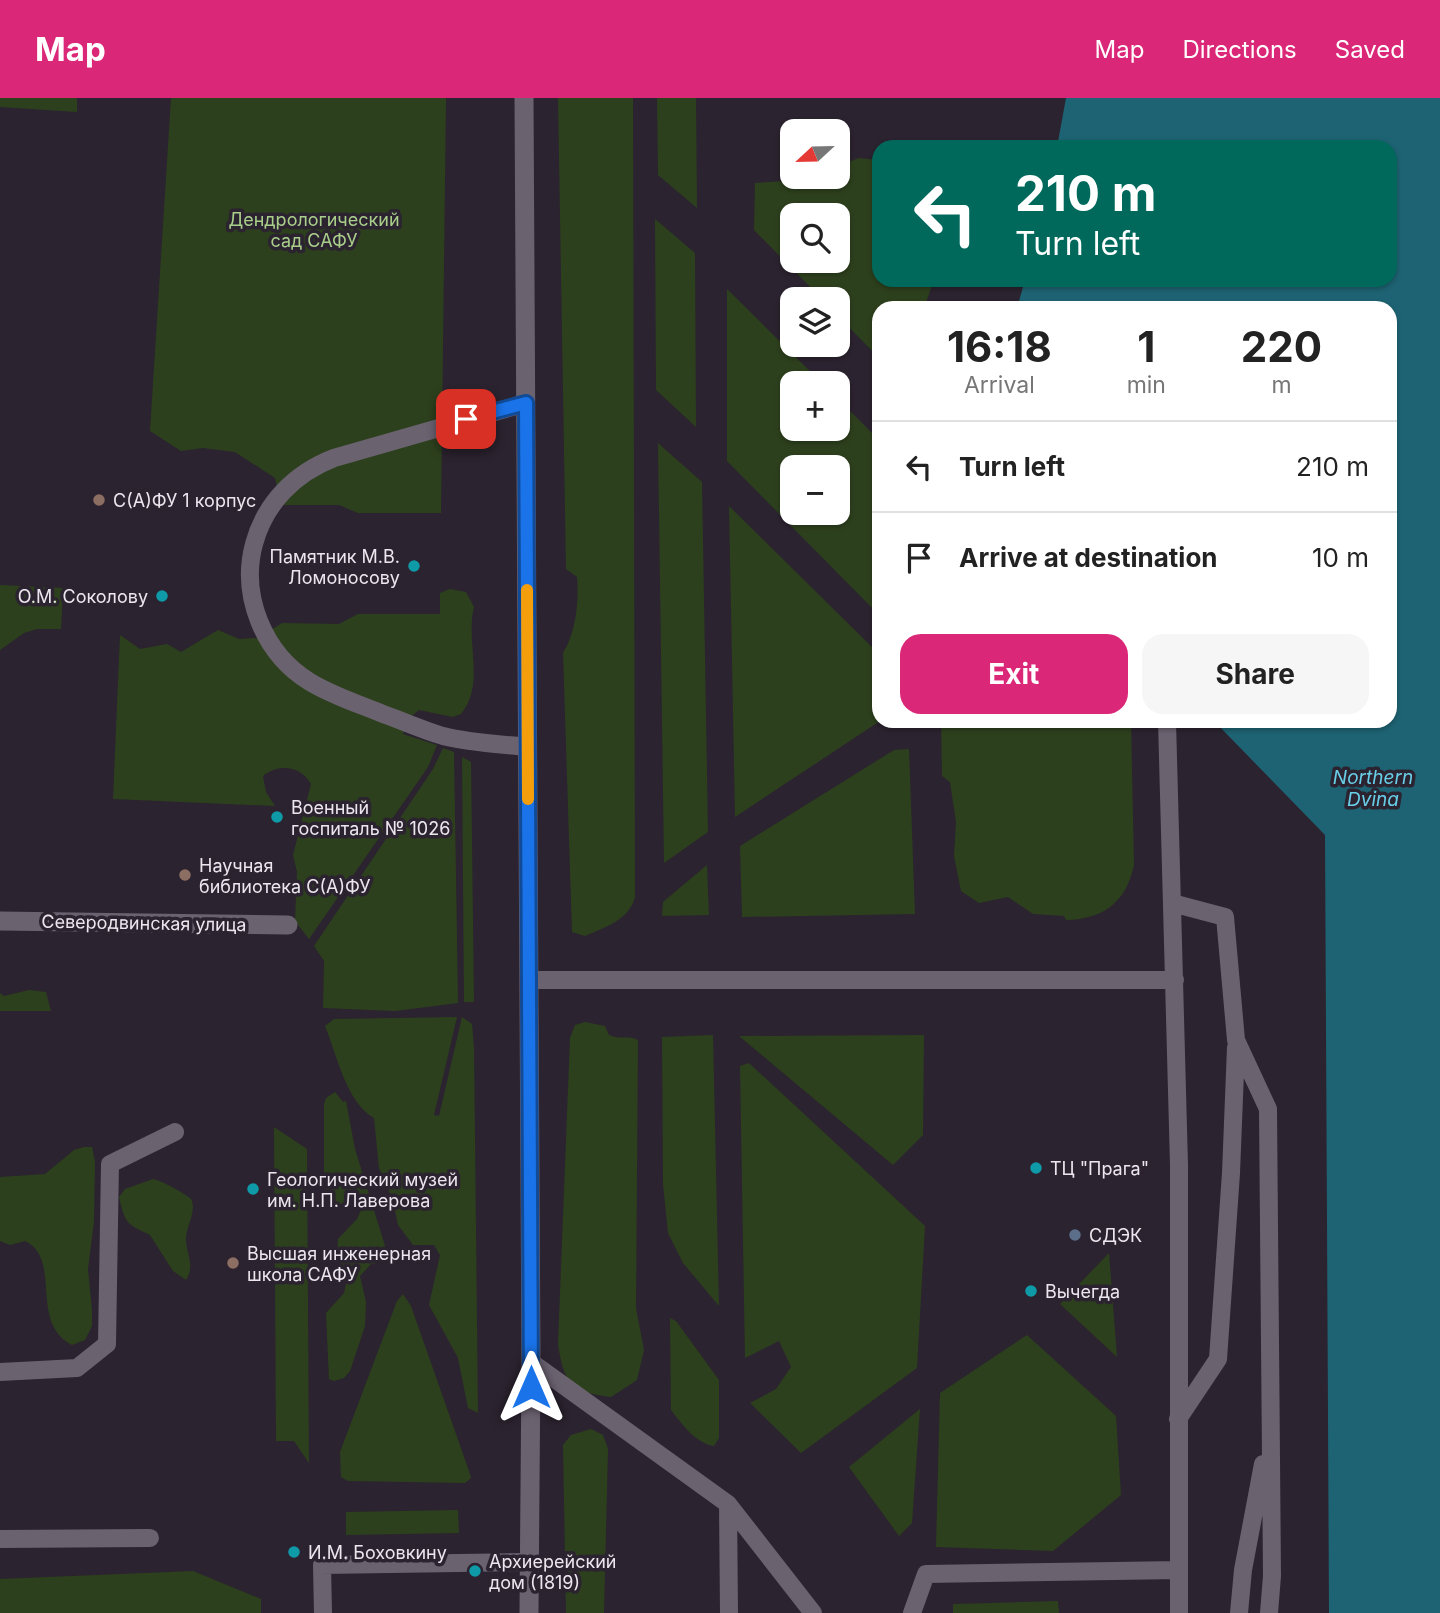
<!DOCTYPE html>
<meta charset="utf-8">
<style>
body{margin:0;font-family:Inter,sans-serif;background:#f6f6f6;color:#222;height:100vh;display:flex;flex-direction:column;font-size:26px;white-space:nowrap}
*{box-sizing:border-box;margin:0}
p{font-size:23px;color:#767676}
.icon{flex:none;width:38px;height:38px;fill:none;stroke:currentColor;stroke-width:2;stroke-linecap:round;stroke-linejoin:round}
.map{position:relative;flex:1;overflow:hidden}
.side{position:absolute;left:872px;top:203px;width:525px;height:427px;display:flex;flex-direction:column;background:#fff;border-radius:21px;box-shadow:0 2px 5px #0004}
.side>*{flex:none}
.hud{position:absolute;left:872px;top:42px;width:525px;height:147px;border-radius:21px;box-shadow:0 2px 5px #0004;background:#00695c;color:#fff;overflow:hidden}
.needle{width:46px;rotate:248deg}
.tools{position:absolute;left:780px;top:21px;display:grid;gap:14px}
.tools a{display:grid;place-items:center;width:70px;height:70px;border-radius:14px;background:#fff;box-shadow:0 2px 5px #0004;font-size:35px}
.pin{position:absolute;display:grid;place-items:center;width:60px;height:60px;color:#fff;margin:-30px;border-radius:14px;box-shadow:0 4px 10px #0006}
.me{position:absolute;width:77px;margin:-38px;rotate:0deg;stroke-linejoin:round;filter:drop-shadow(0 0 5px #0008)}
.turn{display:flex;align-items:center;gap:24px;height:147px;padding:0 28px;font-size:32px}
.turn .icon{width:91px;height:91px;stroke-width:2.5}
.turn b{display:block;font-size:49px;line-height:60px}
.eta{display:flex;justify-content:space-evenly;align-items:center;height:119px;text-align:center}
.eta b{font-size:42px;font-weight:700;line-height:49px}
.cta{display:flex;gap:14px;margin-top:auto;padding:14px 28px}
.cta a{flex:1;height:80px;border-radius:21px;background:#db2777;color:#fff;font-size:28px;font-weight:700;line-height:80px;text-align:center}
.cta a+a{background:#f6f6f6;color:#222}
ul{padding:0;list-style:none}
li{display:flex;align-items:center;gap:21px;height:91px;padding:0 28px;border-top:2px solid #e0e0e0}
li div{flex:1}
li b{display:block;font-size:26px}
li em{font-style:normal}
header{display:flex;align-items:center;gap:42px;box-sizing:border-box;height:98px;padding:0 35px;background:#db2777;color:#fff}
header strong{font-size:33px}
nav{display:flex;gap:38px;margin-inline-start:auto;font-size:24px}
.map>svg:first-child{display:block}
</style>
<header>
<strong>Map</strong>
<nav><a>Map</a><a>Directions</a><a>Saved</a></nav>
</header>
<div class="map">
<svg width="1440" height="1515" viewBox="0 0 1440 1515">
<rect width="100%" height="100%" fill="#2b232f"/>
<path fill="#2d401d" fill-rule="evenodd" d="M0 0H77V14L0 9Z
M171 0H446L441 415H358L339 407H281L275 380 235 354 203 350 181 353 150 333Z
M558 0H633L635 799C629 822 606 829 585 838L572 834 563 555C576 534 579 504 577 479L566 471Z
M657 0H696L697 110 658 77Z
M859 60 878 62V182H934L924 210H878V259L838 218V201H822L754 132 755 85 838 79V68ZM793 117H838V163H793Z
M655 121 695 155 696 329 656 292Z
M727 191 822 285H793V331H838V301L878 341V516L727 363ZM793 369H838V415H793Z
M658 345 702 384 708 734 664 765Z
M729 408 878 555 880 623 735 719Z
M0 487 63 490 61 531H37L24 535 0 552Z
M450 491 466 494 474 509C465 545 486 585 461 616L453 619 419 612 408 621 403 636 437 647 428 669 309 841 295 823 297 774 293 757 311 686C301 668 279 665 263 678L266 694 275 708 113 701 120 537 140 551 167 546 181 554 218 532 239 541 258 540 282 525 339 526 358 516H440V495Z
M941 623H1131L1134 767C1126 805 1103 821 1066 822L1064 818 1033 816 1008 799 979 805 961 793 954 758 956 724 950 684 942 678Z
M443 650 454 654 458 905 395 913 323 910 324 863 314 848 433 671Z
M909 651 915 816 742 819 740 748 894 652Z
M462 659 471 664 474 904H464Z
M707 767 709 817 662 818 663 804Z
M29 892 46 894 51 913H0V895L4 898Z
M457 919 434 1017 439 1018 462 919 472 926 474 950 478 1315 468 1310 458 1260 429 1207 440 1157 434 1147H413L398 1127 393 1103 379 1070 374 1020C346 1004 337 957 325 928L334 921Z
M585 924 605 928 609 937C620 942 628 937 638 942L636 1210 644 1252 637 1282 611 1299C570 1294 564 1285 558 1246L570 940 575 927Z
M713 937 719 1208 683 1165 668 1135 663 1086 662 939Z
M924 937 923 1037 893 1067 739 938Z
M749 965 925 1128 917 1270 801 1355 750 1305 776 1291 791 1269 779 1243 745 1260 740 968Z
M335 994 343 1004 346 1003 355 1051 386 1151 379 1165 371 1166 360 1178 366 1204 365 1228 350 1273 344 1280 334 1283 329 1281 326 1215 344 1195 346 1186 337 1159 338 1141 357 1121 361 1112 356 1101 347 1106H336L326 1099 324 1088V1006L326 1000Z
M274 1029 307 1051 309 1365 294 1343H276Z
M84 1049H92L95 1064 94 1123 88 1171 92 1212V1228L85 1242 72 1247C28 1224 63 1161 25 1143L10 1147 0 1143V1079L45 1076 74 1052Z
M153 1081C158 1081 188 1097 191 1101 197 1111 187 1128 186 1139 185 1154 196 1167 186 1182L173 1173 150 1137C127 1126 125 1126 119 1099L125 1091Z
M1109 1155 1117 1259 1060 1206Z
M403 1196 411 1208 469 1373 471 1380 465 1385 348 1383 341 1379 340 1354 397 1203Z
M670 1220 676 1223 719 1282V1340L714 1348C695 1345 682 1326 671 1312Z
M1027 1237 1116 1318 1121 1397 1053 1453 936 1449 940 1295Z
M920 1311 912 1425 899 1438 849 1369Z
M591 1331 603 1337 608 1351 604 1515H566L563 1347 571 1337Z
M458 1412 459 1435 346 1437V1414Z
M193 1473 261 1501V1515H0V1481Z
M1058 1503 1059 1515H953V1506Z"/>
<path fill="#1e6373" d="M1066 0H1440V1515H1329L1325 737 1214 623H1390V210H1017L1025 182H1390V49H1057Z"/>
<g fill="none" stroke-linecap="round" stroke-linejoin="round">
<path stroke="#6b6270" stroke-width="18" d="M526 305 334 360C295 375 265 405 254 446 240 498 264 556 310 584 333 598 359 606 383 616 403 623 423 632 443 638 470 645 500 646 528 649
M1167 623 1179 1067V1515
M1172 805 1225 819 1236 942 1268 1011 1272 1478 1269 1515
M529 882H1175
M531 1264 728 1406 813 1515
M0 1274 77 1270 107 1246 110 1066 175 1034
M1178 1321 1218 1261 1231 1075 1236 949
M728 1406 729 1515
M0 1441 150 1440
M323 1515 322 1467 529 1464
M912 1515 926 1476 1179 1472
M1239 1515 1243 1472 1263 1366"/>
<path stroke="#6b6270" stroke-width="19" d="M0 823 288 827"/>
<path stroke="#6b6270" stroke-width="19" d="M524 0 531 1264 529 1515"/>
</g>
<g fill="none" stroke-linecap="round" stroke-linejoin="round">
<defs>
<path id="route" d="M466 321 526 305 531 1289"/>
</defs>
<use href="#route" stroke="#114b97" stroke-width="18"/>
<use href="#route" stroke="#1a73e8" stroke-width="12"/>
<path stroke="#f59e0b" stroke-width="12" d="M527 492 528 701"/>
</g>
<g fill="#8d6e63" stroke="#2b232f" stroke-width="2.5">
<circle cx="99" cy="402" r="7"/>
<circle cx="185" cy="777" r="7"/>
<circle cx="233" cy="1165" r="7"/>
</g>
<g fill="#0f9aa8" stroke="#2b232f" stroke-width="2.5">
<circle cx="414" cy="468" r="7"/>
<circle cx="162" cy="498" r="7"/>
<circle cx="277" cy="719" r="7"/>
<circle cx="1036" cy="1070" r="7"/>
<circle cx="253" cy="1091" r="7"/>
<circle cx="1031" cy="1193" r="7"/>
<circle cx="294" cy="1454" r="7"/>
<circle cx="475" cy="1473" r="7"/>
</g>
<circle fill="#5c6f8a" stroke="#2b232f" stroke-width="2.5" cx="1075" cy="1137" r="7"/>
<g text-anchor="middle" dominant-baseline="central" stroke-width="7" stroke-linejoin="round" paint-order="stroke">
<g font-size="18" fill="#a9cf8a" stroke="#2b232f">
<text x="314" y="121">Дендрологический<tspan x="314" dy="21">сад САФУ</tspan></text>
</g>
<g font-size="18" fill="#ece7ef" stroke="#2b232f" text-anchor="start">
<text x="113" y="402">С(А)ФУ 1 корпус</text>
<text x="400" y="458" text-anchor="end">Памятник М.В.<tspan x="400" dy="21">Ломоносову</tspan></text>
<text x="148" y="498" text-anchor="end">О.М. Соколову</text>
<text x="291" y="709">Военный<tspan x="291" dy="21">госпиталь № 1026</tspan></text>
<text x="199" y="767">Научная<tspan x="199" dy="21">библиотека С(А)ФУ</tspan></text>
<text x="1050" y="1070">ТЦ "Прага"</text>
<text x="267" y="1081">Геологический музей<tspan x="267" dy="21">им. Н.П. Лаверова</tspan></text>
<text x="1089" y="1137">СДЭК</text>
<text x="247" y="1155">Высшая инженерная<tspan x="247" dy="21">школа САФУ</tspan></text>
<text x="1045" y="1193">Вычегда</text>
<text x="308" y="1454">И.М. Боховкину</text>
<text x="489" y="1463">Архиерейский<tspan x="489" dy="21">дом (1819)</tspan></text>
</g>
<g font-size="18" fill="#ece7ef" stroke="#2b232f">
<text transform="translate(144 825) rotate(1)">Северодвинская улица</text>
</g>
<g font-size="19" font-style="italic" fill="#69cfe9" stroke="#2b232f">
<text x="1373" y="679">Northern<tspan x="1373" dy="22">Dvina</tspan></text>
</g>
</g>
</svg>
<div class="tools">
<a><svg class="needle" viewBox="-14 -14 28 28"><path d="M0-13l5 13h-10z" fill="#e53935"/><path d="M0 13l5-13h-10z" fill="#767676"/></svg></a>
<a><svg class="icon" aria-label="search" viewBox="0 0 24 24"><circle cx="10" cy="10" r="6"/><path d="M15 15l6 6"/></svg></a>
<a><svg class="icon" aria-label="layers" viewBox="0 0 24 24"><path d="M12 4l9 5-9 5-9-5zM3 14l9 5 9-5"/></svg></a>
<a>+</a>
<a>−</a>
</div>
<div class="pin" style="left:466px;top:321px;background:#d93025"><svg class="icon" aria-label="arrive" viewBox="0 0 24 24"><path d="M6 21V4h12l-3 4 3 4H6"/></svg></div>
<svg class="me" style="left:531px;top:1289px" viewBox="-20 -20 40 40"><path d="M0-17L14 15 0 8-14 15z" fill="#1a73e8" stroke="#fff" stroke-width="4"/></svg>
<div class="hud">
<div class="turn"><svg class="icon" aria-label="left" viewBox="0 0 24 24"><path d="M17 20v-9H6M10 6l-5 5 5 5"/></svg><div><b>210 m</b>Turn left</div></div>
</div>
<section class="side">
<div class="eta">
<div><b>16:18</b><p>Arrival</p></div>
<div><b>1</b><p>min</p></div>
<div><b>220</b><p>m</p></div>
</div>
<ul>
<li><svg class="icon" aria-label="left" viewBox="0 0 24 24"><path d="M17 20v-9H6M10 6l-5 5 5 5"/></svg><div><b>Turn left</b></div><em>210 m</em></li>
<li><svg class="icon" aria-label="arrive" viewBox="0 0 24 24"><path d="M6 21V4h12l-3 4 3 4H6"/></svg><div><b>Arrive at destination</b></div><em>10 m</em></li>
</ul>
<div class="cta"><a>Exit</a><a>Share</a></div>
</section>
</div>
